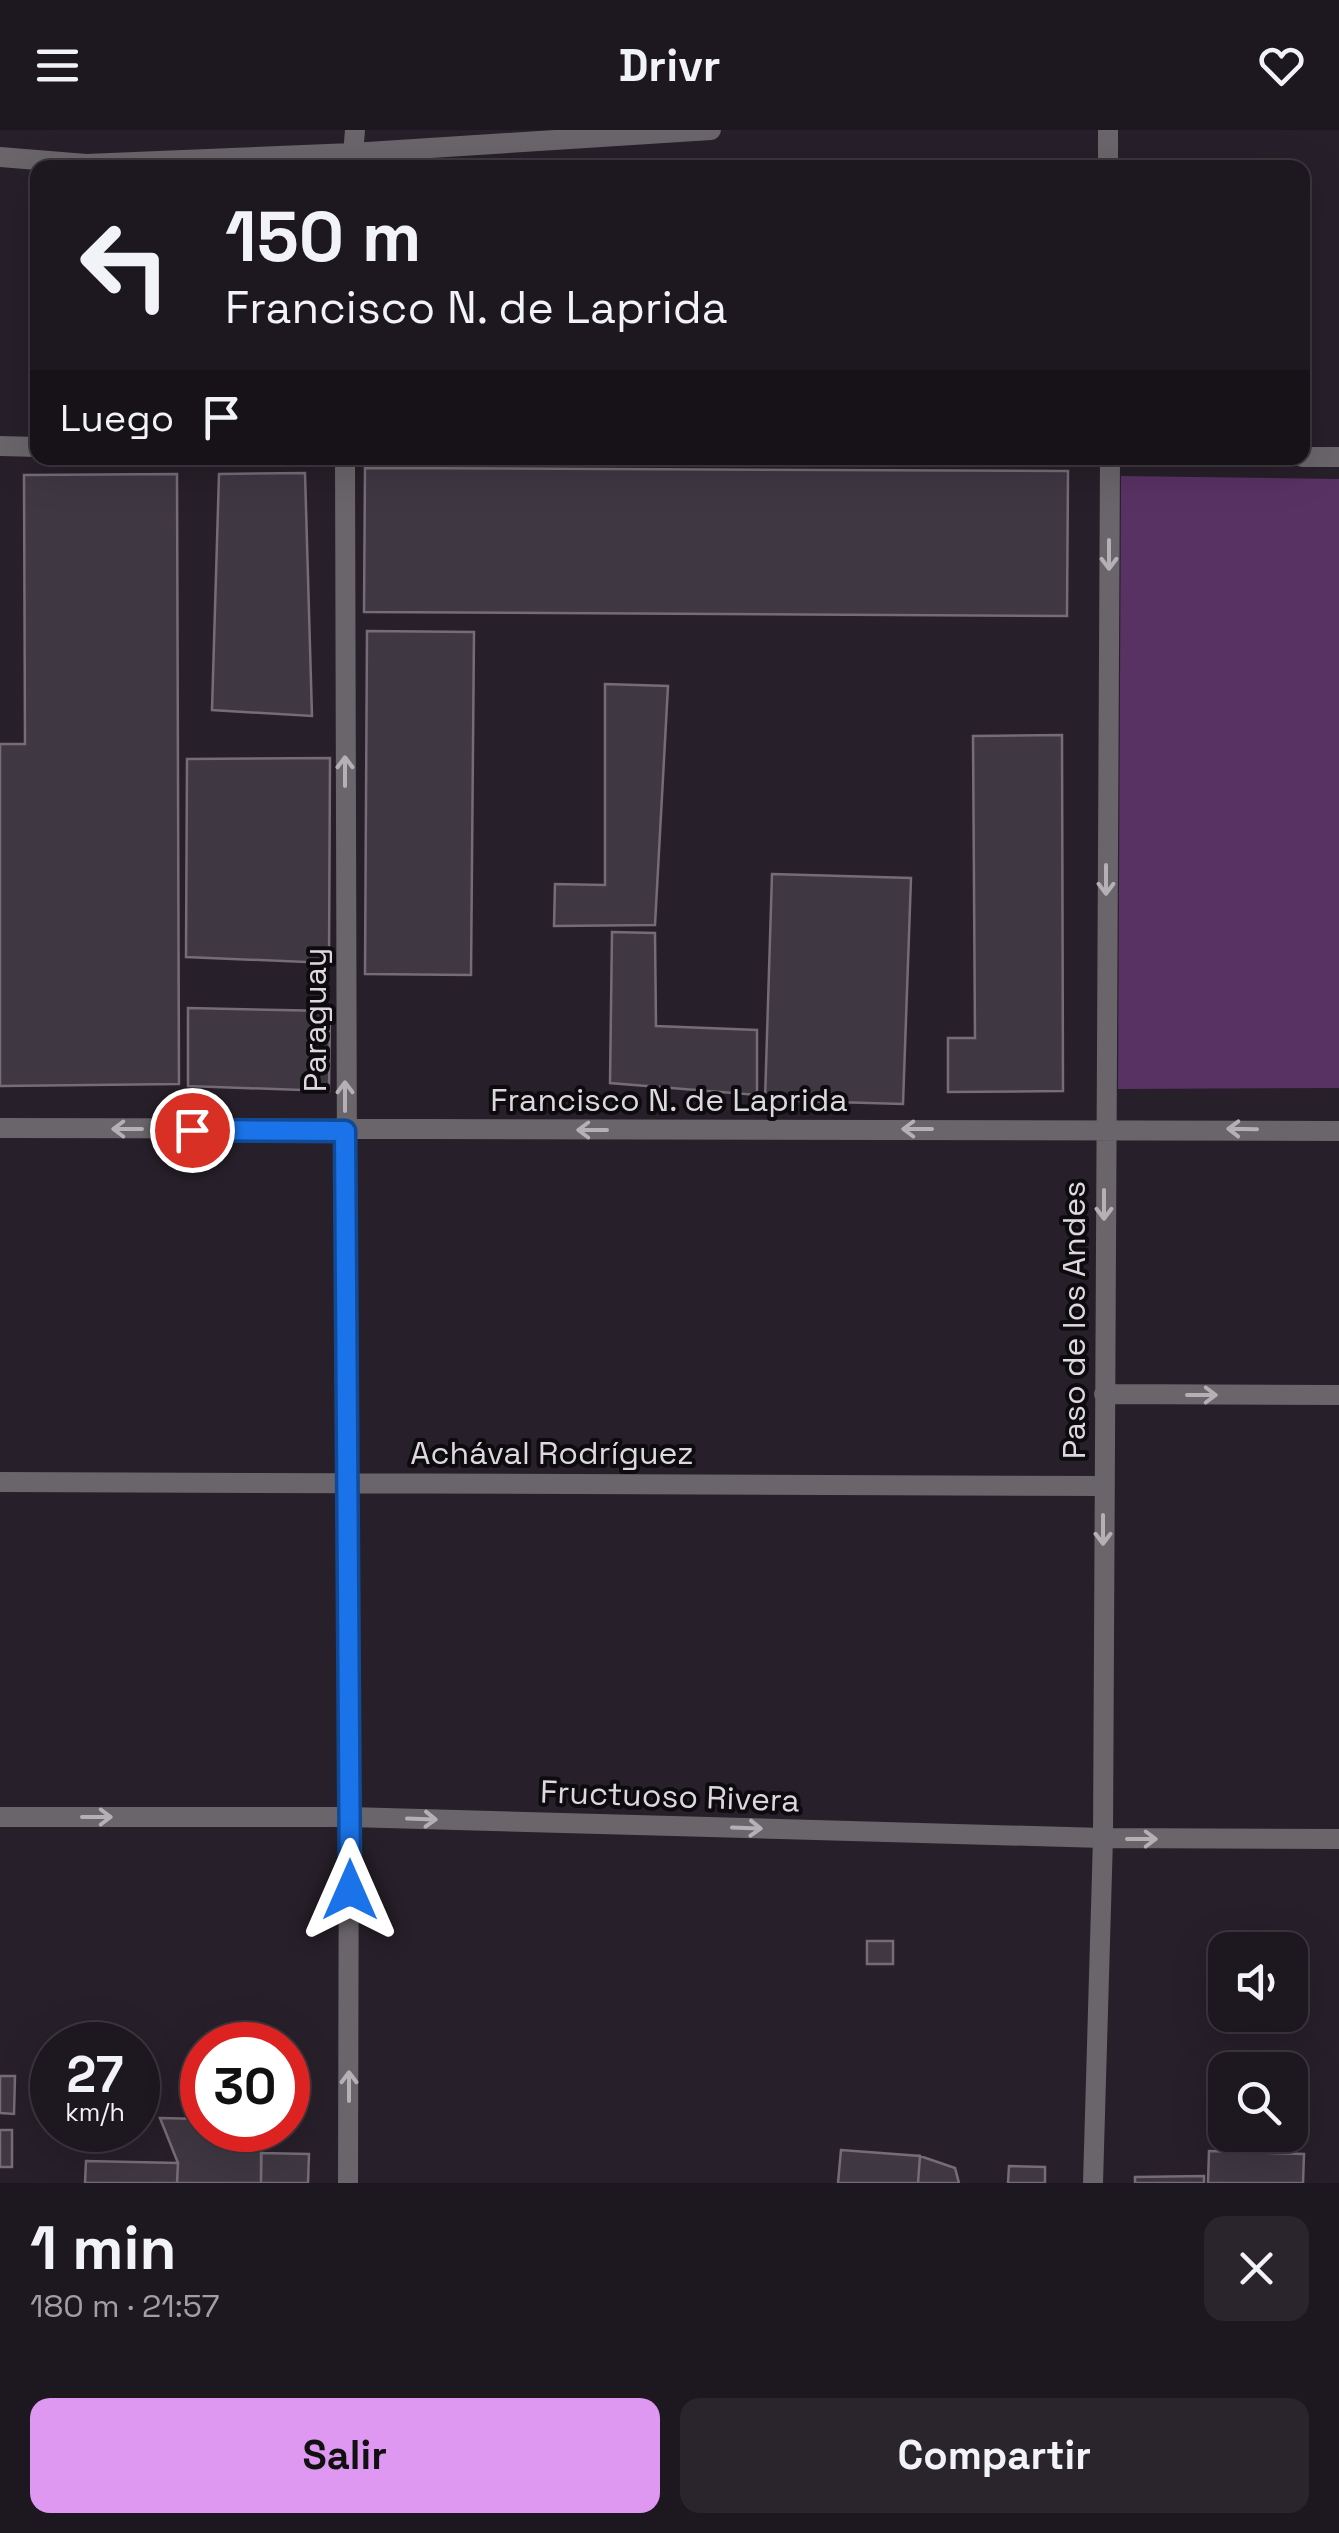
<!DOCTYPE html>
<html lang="es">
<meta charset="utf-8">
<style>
body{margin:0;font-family:"Space Grotesk",sans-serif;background:#2a242c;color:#f1f3f6;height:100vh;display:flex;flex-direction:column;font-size:38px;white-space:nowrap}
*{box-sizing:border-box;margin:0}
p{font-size:32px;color:#a09fa4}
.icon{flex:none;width:55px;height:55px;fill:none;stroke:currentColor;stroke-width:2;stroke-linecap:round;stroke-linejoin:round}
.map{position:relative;height:2053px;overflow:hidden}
.side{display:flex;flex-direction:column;background:#1d171f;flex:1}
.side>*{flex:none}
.hud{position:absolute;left:30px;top:30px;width:1280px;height:305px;border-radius:20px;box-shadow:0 10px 40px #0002,0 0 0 2px #3b363d;background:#1d171f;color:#f1f3f6;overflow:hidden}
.buttons{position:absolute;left:1208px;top:1802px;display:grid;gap:20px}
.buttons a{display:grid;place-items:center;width:100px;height:100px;border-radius:20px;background:#1d171f;box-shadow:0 10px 40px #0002,0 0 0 2px #3b363d;font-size:50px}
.speed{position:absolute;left:30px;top:1892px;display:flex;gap:20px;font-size:50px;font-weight:700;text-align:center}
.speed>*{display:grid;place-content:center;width:130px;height:130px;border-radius:50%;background:#1d171f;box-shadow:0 10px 40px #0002,0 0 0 2px #3b363d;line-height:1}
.speed small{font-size:25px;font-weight:400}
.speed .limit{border:15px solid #d22;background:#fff;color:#111}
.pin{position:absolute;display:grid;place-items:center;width:85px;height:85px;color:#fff;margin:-42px;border:5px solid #fff;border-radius:50%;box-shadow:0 2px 10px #0007}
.me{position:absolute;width:110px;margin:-55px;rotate:0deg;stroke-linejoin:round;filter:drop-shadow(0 0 8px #0008)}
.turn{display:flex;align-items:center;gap:35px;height:210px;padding:0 30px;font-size:45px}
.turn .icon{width:130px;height:130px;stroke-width:2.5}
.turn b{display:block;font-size:70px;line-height:85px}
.then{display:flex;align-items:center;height:95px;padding:0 30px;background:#0003;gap:20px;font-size:38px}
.round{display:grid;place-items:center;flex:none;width:105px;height:105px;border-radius:20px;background:#2a242c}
.overview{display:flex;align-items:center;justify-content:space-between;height:170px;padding:0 30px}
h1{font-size:60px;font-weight:700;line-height:75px}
.action{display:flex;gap:20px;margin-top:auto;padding:20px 30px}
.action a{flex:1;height:115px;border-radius:20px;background:#de98f2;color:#111;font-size:40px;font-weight:700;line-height:115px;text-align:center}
.action a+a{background:#2a242c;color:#f1f3f6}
header{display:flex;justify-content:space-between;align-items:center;height:130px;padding:0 30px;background:#1d171f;font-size:45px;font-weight:700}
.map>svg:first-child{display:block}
</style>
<header><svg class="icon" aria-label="menu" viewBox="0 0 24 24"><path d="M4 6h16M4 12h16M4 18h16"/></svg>Drivr<svg class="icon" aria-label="heart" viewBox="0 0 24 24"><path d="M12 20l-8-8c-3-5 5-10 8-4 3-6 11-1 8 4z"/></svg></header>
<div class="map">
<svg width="1339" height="2053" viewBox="0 0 1339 2053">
<rect width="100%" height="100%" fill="#271f29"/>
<path fill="#583263" d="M1121 346 1339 349V958L1118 959Z"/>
<path fill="#3f3742" stroke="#756c77" stroke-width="2.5" d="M365 338 1068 341 1067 486 364 482Z
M305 343 312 586 212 580 219 344Z
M177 344 179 954 0 956V614H25L24 345Z
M367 501 474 502 471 845 365 844Z
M605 554 668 556 655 795 554 796 555 754 605 755Z
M1062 605 1063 961 948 962V908H975L973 606Z
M330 628 329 833 186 827 187 629Z
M772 744 911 748 903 974 765 970Z
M612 802 655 803 656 896 757 900V965L610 953Z
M188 878 330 881 329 961 188 956Z
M867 1811H893V1834H867Z
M0 1946H15L14 1984 0 1983Z
M160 1988 202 1989V2000H262L261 2053H177L178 2033Z
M0 2000H12V2037H0Z
M841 2020 920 2026 918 2053H838Z
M1209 2021 1304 2024 1303 2053H1208Z
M261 2023 309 2024 308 2053H261Z
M920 2026 955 2038 959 2053H918Z
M86 2031 178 2033 177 2053H85Z
M1009 2036 1045 2037V2053H1008Z
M1204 2046V2053H1135V2047Z"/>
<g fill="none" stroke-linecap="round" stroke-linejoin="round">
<path stroke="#69656a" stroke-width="20" d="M1108 0V38
M0 27 86 34 352 23 711 0
M352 38 355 0
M0 316 38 317
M1302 327H1339
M345 328C345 903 351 1478 348 2053
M0 998 1339 1001
M1104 1264 1339 1265
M0 1352 1103 1356
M0 1687H350L1103 1708 1339 1709
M1093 2053 1103 1708 1110 328"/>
</g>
<defs><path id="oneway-shaft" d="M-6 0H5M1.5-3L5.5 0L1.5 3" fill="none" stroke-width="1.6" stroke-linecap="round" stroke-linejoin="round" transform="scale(2.5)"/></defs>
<g stroke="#b4b0b6">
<use href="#oneway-shaft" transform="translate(1109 425) rotate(90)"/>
<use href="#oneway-shaft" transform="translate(345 641) rotate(-90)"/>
<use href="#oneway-shaft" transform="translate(1106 750) rotate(90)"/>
<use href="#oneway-shaft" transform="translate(345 966) rotate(-90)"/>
<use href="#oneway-shaft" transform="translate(127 999) rotate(-180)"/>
<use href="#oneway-shaft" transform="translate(917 999) rotate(180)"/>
<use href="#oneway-shaft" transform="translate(1242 999) rotate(-179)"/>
<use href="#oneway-shaft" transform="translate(592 1000) rotate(180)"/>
<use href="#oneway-shaft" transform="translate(1104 1075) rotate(90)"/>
<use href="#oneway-shaft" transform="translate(1202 1265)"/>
<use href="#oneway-shaft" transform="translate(1103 1400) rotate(90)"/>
<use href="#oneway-shaft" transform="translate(97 1687)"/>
<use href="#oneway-shaft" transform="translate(422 1689) rotate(2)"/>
<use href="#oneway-shaft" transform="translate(747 1698) rotate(2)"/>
<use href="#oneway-shaft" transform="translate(1142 1709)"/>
<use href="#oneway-shaft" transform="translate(349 1956) rotate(-90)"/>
</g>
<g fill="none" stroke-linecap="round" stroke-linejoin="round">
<defs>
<path id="route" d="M192 1000 345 1001 350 1760"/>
</defs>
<use href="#route" stroke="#114b97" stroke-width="25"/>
<use href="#route" stroke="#1a73e8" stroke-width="18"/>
</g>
<g text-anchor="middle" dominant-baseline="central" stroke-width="8" stroke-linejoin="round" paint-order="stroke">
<g font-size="32" fill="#ddd8df" stroke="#0e0b0f">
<text transform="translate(315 890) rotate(-90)">Paraguay</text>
<text x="669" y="970">Francisco N. de Laprida</text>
<text transform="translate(1074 1190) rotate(-90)">Paso de los Andes</text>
<text x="552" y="1323">Achával Rodríguez</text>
<text transform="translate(670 1666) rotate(2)">Fructuoso Rivera</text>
</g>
</g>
</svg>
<div class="buttons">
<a><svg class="icon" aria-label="sound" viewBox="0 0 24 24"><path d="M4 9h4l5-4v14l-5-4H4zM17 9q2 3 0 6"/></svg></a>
<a><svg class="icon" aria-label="search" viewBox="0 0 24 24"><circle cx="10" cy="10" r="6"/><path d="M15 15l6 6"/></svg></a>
</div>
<div class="speed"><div>27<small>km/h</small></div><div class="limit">30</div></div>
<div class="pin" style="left:192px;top:1000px;background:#d93025"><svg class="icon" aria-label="arrive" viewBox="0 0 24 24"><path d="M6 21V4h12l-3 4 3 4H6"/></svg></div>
<svg class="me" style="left:350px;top:1760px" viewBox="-20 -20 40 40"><path d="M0-17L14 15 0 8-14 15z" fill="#1a73e8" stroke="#fff" stroke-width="4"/></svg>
<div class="hud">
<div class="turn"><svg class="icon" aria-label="left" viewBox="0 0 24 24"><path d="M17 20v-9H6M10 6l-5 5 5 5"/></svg><div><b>150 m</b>Francisco N. de Laprida</div></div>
<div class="then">Luego<svg class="icon" aria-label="arrive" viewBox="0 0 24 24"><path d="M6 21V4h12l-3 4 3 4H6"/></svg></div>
</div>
</div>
<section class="side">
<div class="overview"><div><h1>1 min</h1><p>180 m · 21:57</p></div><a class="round"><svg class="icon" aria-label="close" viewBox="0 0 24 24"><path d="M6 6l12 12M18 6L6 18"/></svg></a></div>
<div class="action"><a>Salir</a><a>Compartir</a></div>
</section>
